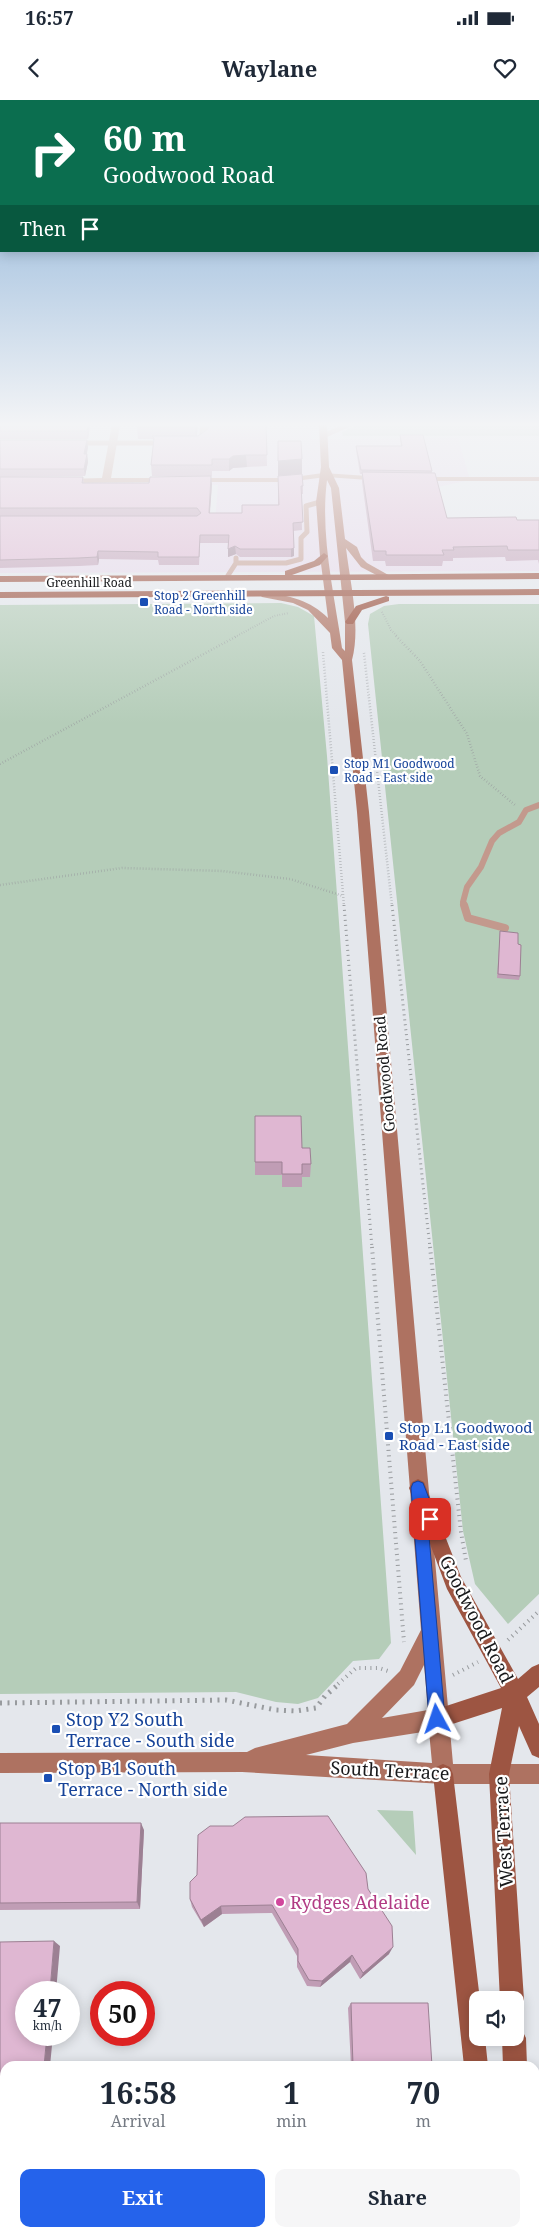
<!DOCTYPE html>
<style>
body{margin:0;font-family:"Noto Serif",serif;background:#f6f6f7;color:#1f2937;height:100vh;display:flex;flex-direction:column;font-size:19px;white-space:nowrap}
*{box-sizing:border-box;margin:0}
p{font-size:16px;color:#747a83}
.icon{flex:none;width:28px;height:28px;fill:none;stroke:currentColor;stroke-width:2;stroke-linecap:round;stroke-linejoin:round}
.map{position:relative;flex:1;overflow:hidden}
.sheet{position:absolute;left:0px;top:1961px;width:540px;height:176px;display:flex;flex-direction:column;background:#fff;border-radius:15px 15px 0 0;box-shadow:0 2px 12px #0003}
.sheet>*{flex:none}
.guide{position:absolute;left:0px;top:0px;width:540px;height:152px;box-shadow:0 2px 12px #0003;background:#0b6e4f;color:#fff;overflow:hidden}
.buttons{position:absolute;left:469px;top:1891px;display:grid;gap:10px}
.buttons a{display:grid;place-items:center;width:55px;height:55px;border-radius:10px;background:#fff;box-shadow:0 2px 12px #0003;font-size:25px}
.speed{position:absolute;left:15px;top:1881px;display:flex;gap:10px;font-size:25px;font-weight:700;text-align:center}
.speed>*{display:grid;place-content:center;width:65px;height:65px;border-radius:50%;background:#fff;box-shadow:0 2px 12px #0003;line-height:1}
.speed small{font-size:12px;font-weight:400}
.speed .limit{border:8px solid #d22;background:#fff;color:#111}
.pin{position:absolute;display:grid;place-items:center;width:42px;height:42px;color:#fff;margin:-21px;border-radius:10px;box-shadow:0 2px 8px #0006}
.me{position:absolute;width:55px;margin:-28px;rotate:355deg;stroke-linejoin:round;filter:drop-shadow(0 0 4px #0008)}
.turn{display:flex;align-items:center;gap:18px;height:105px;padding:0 20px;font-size:22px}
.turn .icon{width:65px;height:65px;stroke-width:2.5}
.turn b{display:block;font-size:35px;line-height:42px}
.then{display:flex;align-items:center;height:48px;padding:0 20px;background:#0003;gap:10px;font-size:19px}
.eta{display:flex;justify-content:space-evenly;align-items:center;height:85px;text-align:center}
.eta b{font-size:30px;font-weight:700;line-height:35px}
.button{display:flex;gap:10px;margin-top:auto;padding:10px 20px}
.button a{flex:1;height:58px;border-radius:10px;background:#2563eb;color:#fff;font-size:20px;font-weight:700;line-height:58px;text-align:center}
.button a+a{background:#f6f6f7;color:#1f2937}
.status{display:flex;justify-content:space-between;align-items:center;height:35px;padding:0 25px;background:#fff;direction:ltr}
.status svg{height:14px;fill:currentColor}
header{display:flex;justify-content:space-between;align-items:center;height:65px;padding:0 20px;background:#fff;font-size:22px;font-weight:700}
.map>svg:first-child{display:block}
</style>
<div class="status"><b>16:57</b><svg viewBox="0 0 49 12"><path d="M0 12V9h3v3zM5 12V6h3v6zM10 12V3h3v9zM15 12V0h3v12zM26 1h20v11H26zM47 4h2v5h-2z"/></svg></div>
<header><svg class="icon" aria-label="back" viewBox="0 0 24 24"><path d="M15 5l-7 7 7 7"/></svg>Waylane<svg class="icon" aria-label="heart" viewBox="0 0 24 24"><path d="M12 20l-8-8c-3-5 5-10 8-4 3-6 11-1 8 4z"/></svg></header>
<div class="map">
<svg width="539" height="2137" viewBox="0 0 539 2137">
<rect width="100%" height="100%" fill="#e4e7ec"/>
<path fill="#e6d8ea" d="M196 325H310L311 339 458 338 470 380 438 387 446 423 539 424V471L0 473V423L215 422 218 385H194Z"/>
<path fill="#b5cdb9" d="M357 325H539V336H343L342 332Z
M281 503 298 507 314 516 327 656 391 1543 379 1559 353 1561 318 1598 298 1604 276 1602 236 1592 0 1594V505Z
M399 504H539V1494L508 1524 475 1484 463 1431 368 524 370 514 384 506Z
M377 1710 413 1711 416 1755Z"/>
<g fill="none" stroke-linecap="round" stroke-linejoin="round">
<path stroke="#989b9e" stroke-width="2" stroke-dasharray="0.5 2" stroke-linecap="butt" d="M382 512 391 530 398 537
M235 537 274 516 289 513"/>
<path stroke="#989b9e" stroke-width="2.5" stroke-dasharray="0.5 2.5" stroke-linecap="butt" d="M396 536 420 561 467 634 480 676 515 705
M323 552 344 806
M364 553 392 806
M0 664 237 536
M0 785 122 768 222 771 290 779 343 796"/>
<path stroke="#989b9e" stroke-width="3" stroke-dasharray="1 4" stroke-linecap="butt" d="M344 805 372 1148
M392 805 430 1148"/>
<path stroke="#989b9e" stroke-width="4" stroke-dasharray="1 4.5" stroke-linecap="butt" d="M372 1147 404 1542
M430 1147 461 1432 466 1461
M508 1540 539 1511
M453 1575 478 1562
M338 1584 356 1568H379L388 1571"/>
<path stroke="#989b9e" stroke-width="5" stroke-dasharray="2 5.5" stroke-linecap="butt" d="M0 1603 226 1600 276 1610 296 1611 316 1608 325 1596 340 1583"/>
<path stroke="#c3998d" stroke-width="5" d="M323 336 348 325
M78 343H165
M236 463H286L301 459V438L307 432 306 406 320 402
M227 477 236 463V458"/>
<path stroke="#c3998d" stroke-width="6" d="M464 806 463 802 467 787 481 767 492 741 499 733 519 722 526 710 539 705"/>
<path stroke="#c3998d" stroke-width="8" d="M464 805 468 818 505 828"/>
<path fill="#c3998d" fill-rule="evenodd" d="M112 325H120L111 378H171V382L61 383V379H64L102 378Z
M200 325H208L207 340 203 342 199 340Z
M323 373 383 377 387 379 383 381 326 377 287 382H191L187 380 191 378H287Z
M415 377H539V381H418L414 379Z
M0 2065H5V2089H0Z
M210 2132H236V2137H210Z"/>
<path fill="#ae7261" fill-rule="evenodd" d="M319 325H327L329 367 339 388 345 439 357 447 361 457 367 463 392 477 384 479 361 467 346 448C350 482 361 527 352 560L369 712 453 1664H539V1684H443L242 1672 0 1673V1653L247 1652 255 1648 347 1624 400 1571 421 1530 357 712 342 560 332 548 330 533 308 510 293 503 262 497 260 495 265 492C290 496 310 500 328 518L320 456 316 402 321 367ZM327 380 331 388 345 522V551L342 548C334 493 320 435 327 380ZM424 1565 428 1610 382 1618 414 1585ZM429 1631 432 1663 306 1655 353 1643Z"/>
<path fill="#9d5542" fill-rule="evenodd" d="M418 1379 424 1382 461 1477 518 1579 532 1567 539 1564V1587L527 1597 539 1624V1658L532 1655 519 1626 509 1674 524 1900 520 1908 515 1910V1900H500L489 1674 502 1608 437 1629 430 1626 427 1619 430 1612 437 1609 501 1588 447 1489 409 1388 412 1382Z
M443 1664 450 1667 453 1674 480 1900H478V1938H485L488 1966H464L433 1674 436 1667Z
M515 1927 522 1930 526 1938 527 1966H503L502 1938H515Z
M535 2128 537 2137H511V2132H535Z
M483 2132H509V2137H483Z"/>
<path fill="#964834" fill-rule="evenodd" d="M324 453 328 456 320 465 292 475 539 473V479L0 482V476L285 475V471L314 461Z
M539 489V495L0 498V492Z
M386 496 389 497V501L362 510 353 524H347L345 522 356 506Z"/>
</g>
<path fill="#c09db5" d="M0 325H90L88 339H0Z
M198 325 197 336 266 325 267 366 247 367 233 368 229 371H212V376H152L151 365 153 347V339H138L137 327Z
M400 335 432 371V373L447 418 517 420H539V464L538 460 506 461 505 457 453 458V461H443L442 466H386L385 461H373L362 382V374H360L356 350V346H401L400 339Z
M0 340 88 347 87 354 88 362 85 376 10 377H83L84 383 212 384 210 413H242L278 405V376L303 386V394H301L302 430 293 431 294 456 291 457H240L236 454 228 457V443H200L199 465H159L158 460 99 459 98 465 79 466 0 468V416H197H0Z
M500 831 518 844 520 876 519 880 497 878Z
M255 1016 302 1048 311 1064 310 1077H302V1087H282V1075H255Z
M0 1723 144 1730 140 1809 0 1810Z
M368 1789 389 1854 360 1879 350 1862 320 1887 307 1886 297 1867V1856L272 1813 222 1814 204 1827 192 1807 190 1799Z
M351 1903 432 1966H351L348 1908Z"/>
<path fill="#9c8093" d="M88 325H90L88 339 87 331Z
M196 325H198L196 339 195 327Z
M87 340 88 347 85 362 84 354Z
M87 354 88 362 85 376 84 369Z
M246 355 247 367 233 368 229 371V359L233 356Z
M302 359V374L278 376V361Z
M211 376 212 384 209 421V413Z
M235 446 236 454 228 457V449Z
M294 448V456L291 457V449Z
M98 451 99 459 98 465 97 457Z
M141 1723 144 1730 140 1809 137 1802Z
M221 1806 222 1814 204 1827 201 1820Z
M54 1841 60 1846 56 1892H50Z
M393 1847 389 1854 360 1879 363 1873Z
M352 1855 350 1862 320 1887 322 1881Z
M47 1935H53L50 1966H44Z"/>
<path fill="#dfb7d2" stroke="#9c8093" d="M0 325H88L87 331H0Z
M137 325H196L195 327H137Z
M209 325H266L267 355H246L233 356 229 359H212V365H151L154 338 152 336H198L208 329Z
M400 335H423L432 371 361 370 356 346H402Z
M0 340H87L84 354H87L84 369H0Z
M278 341H301L302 359 278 361Z
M362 372 435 373 447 418 516 417 517 420H539V450H508L507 446 453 447 454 450H442L444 455H386V451H374Z
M302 374 303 386H301L303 422 293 423 294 448 291 449H240L235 446 228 449 229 435H200L199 457H158V452L98 451 97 457 78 458 0 460V416H197L201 413 197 408H0V377H83L82 383H149L150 377 211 376 209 413H242V405H279L278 376Z
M500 831 518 833V844L521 845 520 876 498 874Z
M255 1016H301L302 1048H310L311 1064H302V1074H282V1062H255Z
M328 1716 366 1773 368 1789 392 1826 393 1847 363 1873 352 1855 322 1881 309 1880 298 1861V1849L272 1805 221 1806 201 1820 190 1799V1782L197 1775 198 1735 210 1726H233L245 1717Z
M0 1723H141L137 1802 0 1803Z
M54 1841 50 1892H26V1935H47L44 1966H5V2049H0V1842Z
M351 1903H428L432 1966H353Z
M0 2116H5V2132H125V2137H0Z
M154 2132H206V2137H153Z
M238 2132H452V2137H238Z"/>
<linearGradient id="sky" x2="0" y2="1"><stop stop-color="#7ca8d4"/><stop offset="0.52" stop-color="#f3f4f6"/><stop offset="1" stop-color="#f3f4f6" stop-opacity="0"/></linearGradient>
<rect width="539" height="624" fill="url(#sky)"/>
<path fill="#2563eb" stroke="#184099" d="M418 1381 423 1383 437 1419 435 1424 428 1425 445 1619 443 1624 437 1627 432 1624 429 1619 411 1388 413 1383Z"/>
<g fill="#1a4fb4" stroke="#fff" stroke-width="2">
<rect x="139" y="497" width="10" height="10" rx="2.5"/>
<rect x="329" y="665" width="10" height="10" rx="2.5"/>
<rect x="384" y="1331" width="10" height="10" rx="2.5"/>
<rect x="51" y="1624" width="10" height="10" rx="2.5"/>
<rect x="43" y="1673" width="10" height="10" rx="2.5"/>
</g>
<circle fill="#d1479c" stroke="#fff" stroke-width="2" cx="280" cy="1802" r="5"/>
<g text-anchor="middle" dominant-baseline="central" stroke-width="4.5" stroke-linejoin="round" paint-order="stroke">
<g font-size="12" fill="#18191b" stroke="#fff">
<text x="89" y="482">Greenhill Road</text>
</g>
<g font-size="12" fill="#164399" stroke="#fff" text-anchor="start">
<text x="154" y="495">Stop 2 Greenhill<tspan x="154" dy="14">Road - North side</tspan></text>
<text x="344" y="663">Stop M1 Goodwood<tspan x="344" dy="14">Road - East side</tspan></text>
</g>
<g font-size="15" fill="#18191b" stroke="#fff">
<text transform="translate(384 974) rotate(-95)">Goodwood Road</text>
</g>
<g font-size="15" fill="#164399" stroke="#fff" text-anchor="start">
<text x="399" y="1327">Stop L1 Goodwood<tspan x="399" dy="17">Road - East side</tspan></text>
</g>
<g font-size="18" fill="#18191b" stroke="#fff">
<text transform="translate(477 1519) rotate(63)">Goodwood Road</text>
<text transform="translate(390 1670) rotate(3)">South Terrace</text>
<text transform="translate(503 1732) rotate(-93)">West Terrace</text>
</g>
<g font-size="18" fill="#164399" stroke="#fff" text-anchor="start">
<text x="66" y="1619">Stop Y2 South<tspan x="66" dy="21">Terrace - South side</tspan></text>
<text x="58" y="1668">Stop B1 South<tspan x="58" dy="21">Terrace - North side</tspan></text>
</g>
<g font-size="18" fill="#b23c85" stroke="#fff" text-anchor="start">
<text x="290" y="1802">Rydges Adelaide</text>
</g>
</g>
</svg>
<div class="buttons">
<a><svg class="icon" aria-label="sound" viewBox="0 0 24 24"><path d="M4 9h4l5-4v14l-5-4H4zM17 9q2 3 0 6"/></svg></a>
</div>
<div class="speed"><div>47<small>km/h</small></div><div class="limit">50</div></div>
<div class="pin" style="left:430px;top:1419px;background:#d93025"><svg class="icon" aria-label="arrive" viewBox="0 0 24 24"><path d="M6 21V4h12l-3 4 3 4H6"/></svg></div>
<svg class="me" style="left:437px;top:1619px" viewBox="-20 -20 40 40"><path d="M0-17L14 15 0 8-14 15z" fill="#2563eb" stroke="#fff" stroke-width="4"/></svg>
<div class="guide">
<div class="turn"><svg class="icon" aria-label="right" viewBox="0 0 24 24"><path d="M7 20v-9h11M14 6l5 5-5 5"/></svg><div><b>60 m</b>Goodwood Road</div></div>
<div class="then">Then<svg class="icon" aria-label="arrive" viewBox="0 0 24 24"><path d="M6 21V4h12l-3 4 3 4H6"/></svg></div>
</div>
<section class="sheet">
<div class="eta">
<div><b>16:58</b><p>Arrival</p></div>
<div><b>1</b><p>min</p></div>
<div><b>70</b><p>m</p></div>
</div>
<div class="button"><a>Exit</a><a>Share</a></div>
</section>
</div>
